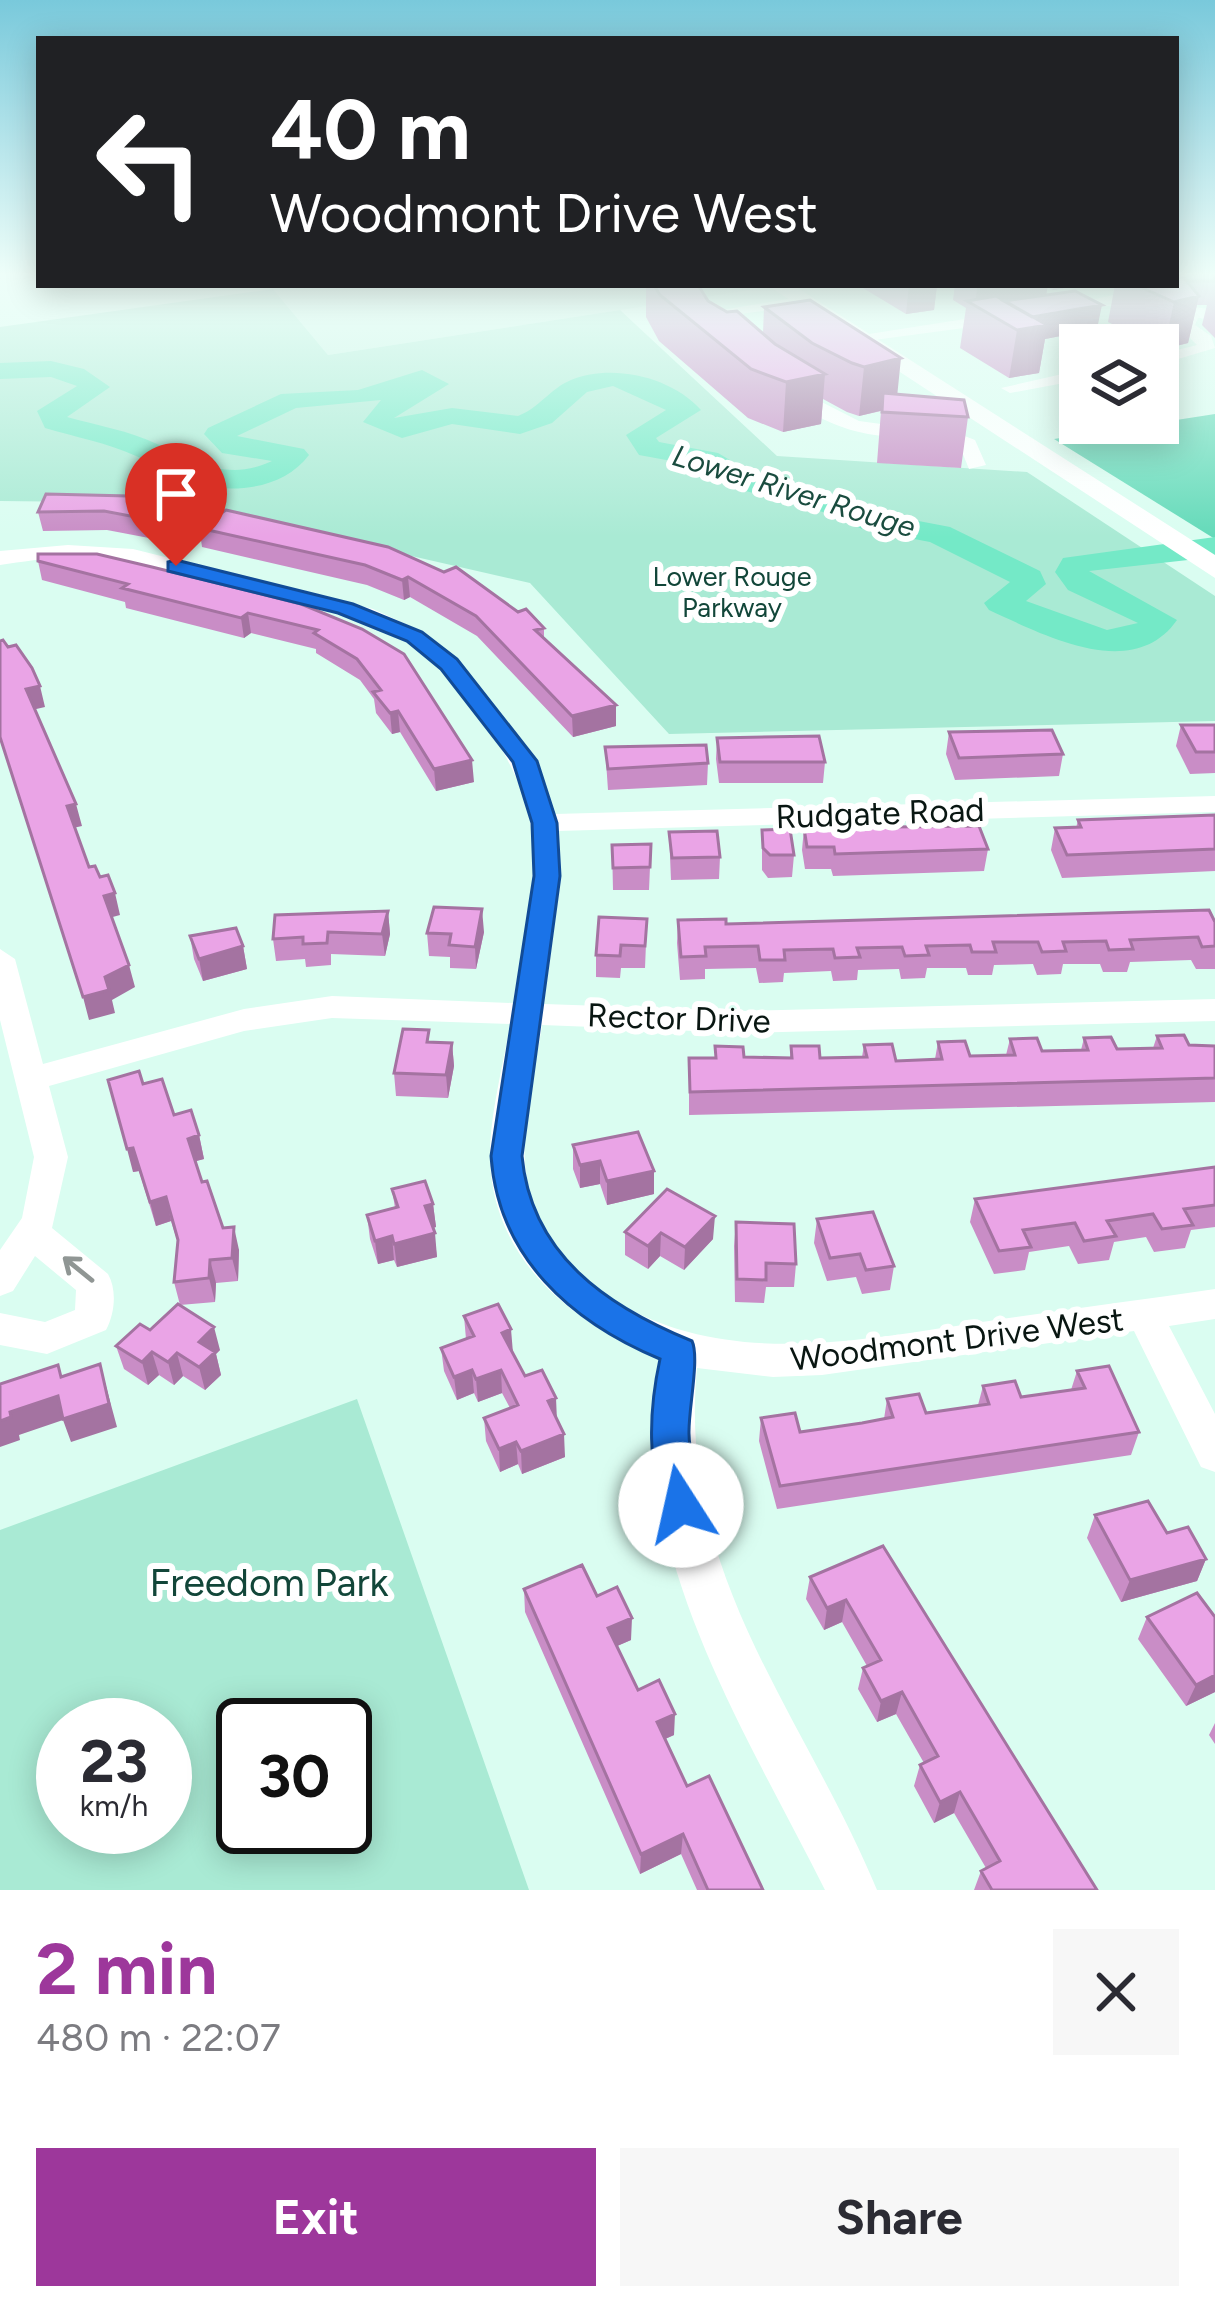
<!DOCTYPE html>
<meta charset="utf-8">
<style>
body{margin:0;font-family:Figtree,sans-serif;background:#f7f7f7;color:#2b2b33;height:100vh;display:flex;flex-direction:column;font-size:45px;white-space:nowrap}
*{box-sizing:border-box;margin:0}
p{font-size:39px;color:#7c7c81}
.icon{flex:none;width:66px;height:66px;fill:none;stroke:currentColor;stroke-width:2;stroke-linecap:round;stroke-linejoin:round}
.map{position:relative;height:1890px;overflow:hidden}
.drawer{display:flex;flex-direction:column;background:#fff;flex:1}
.drawer>*{flex:none}
.top-card{position:absolute;left:36px;top:36px;width:1143px;height:252px;border-radius:0px;box-shadow:0 6px 30px #0003;background:#202124;color:#fff;overflow:hidden}
.controls{position:absolute;left:1059px;top:324px;display:grid;gap:24px}
.controls a{display:grid;place-items:center;width:120px;height:120px;border-radius:0px;background:#fff;box-shadow:0 6px 30px #0003;font-size:60px}
.speed{position:absolute;left:36px;top:1698px;display:flex;gap:24px;font-size:60px;font-weight:700;text-align:center}
.speed>*{display:grid;place-content:center;width:156px;height:156px;border-radius:50%;background:#fff;box-shadow:0 6px 30px #0003;line-height:1}
.speed small{font-size:30px;font-weight:400}
.speed .limit{border:6px solid #111;border-radius:18px;background:#fff;color:#111}
.pin{position:absolute;display:grid;place-items:center;width:102px;height:102px;color:#fff;margin:-123px -51px;border-radius:50% 50% 50% 0;rotate:-45deg;box-shadow:0 0 12px #0007}
.pin .icon{rotate:45deg}
.me{position:absolute;width:132px;margin:-66px;rotate:350deg;stroke-linejoin:round;filter:drop-shadow(0 0 9px #0008)}
.turn{display:flex;align-items:center;gap:42px;height:252px;padding:0 36px;font-size:54px}
.turn .icon{width:156px;height:156px;stroke-width:2.5}
.turn b{display:block;font-size:84px;line-height:102px}
.round{display:grid;place-items:center;flex:none;width:126px;height:126px;border-radius:0px;background:#f7f7f7}
.head{display:flex;align-items:center;justify-content:space-between;height:204px;padding:0 36px}
h1{font-size:72px;font-weight:700;line-height:90px;color:#9d379b}
.primary-button{display:flex;gap:24px;margin-top:auto;padding:24px 36px}
.primary-button a{flex:1;height:138px;border-radius:0px;background:#9d379b;color:#fff;font-size:48px;font-weight:700;line-height:138px;text-align:center}
.primary-button a+a{background:#f7f7f7;color:#2b2b33}
.map>svg:first-child{display:block}
</style>
<div class="map">
<svg width="1215" height="1890" viewBox="0 0 1215 1890">
<rect width="100%" height="100%" fill="#dafdf1"/>
<path fill="#c8f4e5" d="M270 285H744L751 290 328 355Z"/>
<path fill="#a9ead4" fill-rule="evenodd" d="M273 289 328 355 620 310 777 456 1027 472 1215 596V721L669 734 530 583 179 503 0 501V327Z
M357 1399 529 1890H0V1530ZM63 1725H165V1827H63ZM243 1725H345V1827H243Z"/>
<path fill="#64dab9" d="M1215 414V539L1054 439Z"/>
<g fill="none" stroke-linecap="round" stroke-linejoin="round">
<path fill="#74e9c7" fill-rule="evenodd" d="M51 361 84 369 110 387 67 417C96 425 130 431 157 444 197 462 227 482 272 461L222 453 204 434 208 428 281 394 358 390 422 370 449 384 394 418 452 408 518 416C539 408 551 388 571 380 612 363 672 377 701 410L656 438 659 442 718 453 757 476 856 501 882 514 950 527 1040 571 1046 584 1026 601 1107 630 1138 623 1068 590 1055 572 1063 558 1215 537V557L1089 571 1177 620C1133 683 1044 635 989 610L984 603 1010 582 930 542 862 529 834 515 735 488 699 466 639 455 626 435 666 410 613 386 587 392 552 423 520 434 452 424 402 438 363 422 381 400 296 408 237 436 304 449 309 455C277 497 213 494 169 476 156 471 148 461 136 456 108 443 75 437 45 428L37 411 77 386 51 377 0 379V363Z"/>
<path fill="#fff" fill-rule="evenodd" d="M1114 295 1215 310V320L1198 318 1195 325 1211 336 1215 348 1158 365V355L1197 345 1178 326 1182 317 1114 305 1056 314 1048 309Z
M801 297 809 302 807 305 711 318 703 313Z
M1003 313 1009 314V322L859 342 850 337Z
M1080 370V380L1010 393 1001 388Z
M790 386 859 421 962 435 975 440 986 465 969 469 960 447C934 437 909 438 882 436 844 432 814 417 784 395L781 391Z
M68 545 133 549 373 609 423 632 457 659 534 755 555 814 1215 796V812L558 831 561 876 544 1004 746 1011 1215 999V1021L746 1033 542 1025C535 1074 518 1131 527 1179 537 1233 568 1274 615 1301 729 1370 864 1339 989 1321 1064 1310 1140 1300 1215 1289V1319L1169 1326 1215 1414V1472L1201 1467 1134 1331 822 1375 773 1377 697 1368C677 1575 803 1712 877 1890H825C753 1746 652 1588 652 1421 652 1400 657 1378 659 1358 573 1324 494 1261 490 1161 489 1117 503 1067 510 1024L332 1018 244 1031 49 1086 68 1157 52 1228 108 1274C117 1290 115 1313 106 1330L47 1354 0 1345V1313L45 1322 75 1310 76 1290 35 1256 13 1291 0 1296V1250L22 1218 34 1157 0 1020V949L15 959 43 1064 244 1009 332 996 513 1003C522 945 541 880 530 821 518 759 462 679 409 643 351 605 144 560 73 558 49 557 24 562 0 565V551Z"/>
<path fill="#fff" fill-rule="evenodd" d="M767 285H793L1215 555V578Z"/>
</g>
<path fill="#c98dc6" d="M1176 272H1215V338L1202 325 1207 305H1197L1188 343 1164 349 1108 322 1115 285H1176Z
M646 285H698L708 301 763 333 764 307 810 300 897 394 968 417 961 468 877 463 881 411 859 416 847 412 823 399 821 424 783 432 748 418 659 341 646 317Z
M858 285H937L934 310 906 314Z
M955 285H1082L1053 290 1047 287 1046 295 1097 329 1045 339 1039 373 1009 378 960 348 966 308 953 300Z
M169 497 170 504 210 512 211 520 226 510 518 612 544 628V638L616 705V726L573 737 477 636 410 597 404 600 367 585 202 547 201 540 191 546 107 530 43 531 38 512Z
M38 561 362 629 474 782 436 791 400 732 392 734 376 713 374 699 360 680 316 653V649L251 633 244 638 126 608 125 602 42 580Z
M1181 725H1215V773L1190 774 1176 746Z
M949 732 1063 754 1059 776 955 780 946 754Z
M717 738 825 762 823 783H719L716 759Z
M605 747 708 763 707 785 608 790Z
M1215 815V871L1062 878 1051 850 1055 828H1076L1078 820Z
M804 828 988 849 984 871 833 876 831 869H805L802 850Z
M762 830 794 855 792 877 768 878 762 870Z
M669 832 720 857 719 879 671 880Z
M651 844 649 890H613L612 845Z
M388 911 390 934 385 956 331 954V965L306 967 305 959 276 961 273 939Z
M647 919 645 968H621L620 978 596 977V955Z
M678 920 726 924 1215 922V969H1196L1191 960 1130 962 1127 972H1103L1100 964H1063L1061 974 1037 975 1033 964 994 965 992 975H968L966 968H927L925 978 901 979 899 969 858 970 857 980 833 981 831 971 784 973 783 982 759 983 756 968 705 969V979L680 980 677 943Z
M484 932 476 969 450 968V957L429 956 427 933Z
M190 936 243 946 247 969 203 981 194 959Z
M1157 1036 1189 1045 1215 1046V1102L689 1115V1058H790L791 1046 820 1058 862 1057 864 1045 896 1061 935 1059 938 1042 970 1056 1006 1055 1010 1039 1042 1051 1081 1050 1084 1038 1117 1049 1153 1048Z
M430 1042 452 1043 454 1066 448 1098 396 1096 394 1073Z
M143 1084 174 1115 199 1135 204 1159 195 1161 202 1182 223 1228 239 1250 238 1281 216 1283 215 1302 180 1305 174 1282 178 1243 171 1221 156 1226 139 1171 133 1172Z
M573 1145 654 1194 607 1205 600 1184 580 1188 573 1169Z
M1215 1167V1227L1191 1230 1185 1248 1154 1252 1146 1237 1114 1242 1109 1260 1078 1264 1069 1246 1029 1252 1025 1270 994 1274 970 1222 975 1199Z
M392 1189 433 1204 436 1227 433 1228 437 1257 397 1267 394 1260 378 1264 370 1239 367 1215 395 1208Z
M667 1189 713 1239 684 1270 660 1256 648 1269 625 1255V1232Z
M817 1219 894 1266 890 1290 862 1294 856 1277 827 1281 814 1243Z
M736 1222 796 1264 794 1287H766L764 1303 735 1302 734 1246Z
M464 1316 513 1353 525 1376 557 1420 565 1457 522 1474 518 1464 500 1472 486 1441 484 1418 510 1408 502 1393 478 1402 474 1393 457 1400 444 1371 441 1348 466 1339Z
M150 1330 220 1350 216 1354 221 1375 205 1390 183 1376 174 1385 159 1375 148 1385 124 1369 116 1346Z
M1077 1371 1139 1432 1131 1455 777 1509 759 1441 761 1418 800 1432 884 1419 887 1399 926 1413 978 1405 983 1386 1021 1397 1071 1390Z
M1095 1515 1167 1533 1206 1559 1197 1581 1121 1602 1087 1538Z
M883 1546 1097 1890H974L981 1871 986 1868 954 1813 934 1823 914 1786 920 1765 924 1763 896 1714 877 1722 858 1689 863 1668 867 1666 842 1622 824 1630 806 1599 810 1577Z
M524 1589 597 1596 631 1640 617 1646 638 1690 674 1735 665 1739 687 1786 763 1890H697L681 1854 640 1874 525 1612Z
M1147 1617H1215V1692L1186 1706 1138 1639Z
M1215 1723V1744L1209 1735Z"/>
<path fill="#a473a1" d="M909 285H937L934 310 906 314Z
M998 285H1048L1045 301 975 306 977 288Z
M1054 285H1082L1053 290Z
M1199 296 1188 343 1164 349 1174 302Z
M1102 305 1097 329 1045 339 1039 373 1009 378 1017 330 1028 317Z
M901 358 896 407 859 416 864 367Z
M825 374 821 424 783 432 786 382Z
M210 512 213 531 199 528 201 540 191 546 188 527Z
M408 577 410 597 404 600 402 580Z
M248 613 251 633 244 638 241 618Z
M40 686 45 707 32 710 26 689Z
M616 705V726L573 737 572 716Z
M398 711 400 732 392 734 390 713Z
M472 760 474 782 436 791 434 769Z
M76 804 82 826 73 828 67 806Z
M115 893 120 915 109 918 104 896Z
M482 909 484 932 476 969 475 947Z
M388 911 390 934 385 956 382 934Z
M243 946 247 969 203 981 199 959Z
M129 965 135 987 112 1000 115 1013 89 1020 83 997 105 977Z
M452 1043 454 1066 448 1098 446 1075Z
M199 1135 204 1159 193 1162 188 1139Z
M133 1148 139 1171 133 1172 127 1149Z
M600 1161V1184L580 1188V1165Z
M654 1171V1194L607 1205V1181Z
M166 1197 171 1221 156 1226 150 1202Z
M433 1204 436 1227 428 1229 425 1206Z
M715 1216 713 1239 684 1270 685 1247Z
M234 1227 239 1250 238 1281 232 1258Z
M435 1233 437 1257 397 1267 394 1244Z
M661 1233 660 1256 648 1269V1246Z
M392 1236 394 1260 378 1264 375 1241Z
M210 1260 216 1283 215 1302 209 1278Z
M214 1327 220 1350 216 1354 221 1375 205 1390 199 1367V1342Z
M511 1329 513 1353 502 1333Z
M152 1352 159 1375 148 1385 142 1362Z
M177 1353 183 1376 174 1385 168 1362Z
M100 1364 117 1427 71 1442 63 1420 19 1435 20 1440 0 1447V1421L10 1412Z
M472 1370 474 1393 457 1400 454 1377Z
M501 1370 502 1393 478 1402 476 1379Z
M556 1398 557 1421 548 1401Z
M564 1434 565 1457 522 1474 521 1451Z
M516 1442 518 1464 500 1472 499 1449Z
M1206 1559 1197 1581 1121 1602 1130 1580Z
M846 1600 842 1622 824 1630 827 1608Z
M632 1618 631 1640 608 1650V1628Z
M1215 1675V1692L1186 1706 1196 1685Z
M902 1692 896 1714 877 1722 881 1701Z
M675 1714 674 1735 656 1743 657 1722Z
M960 1792 954 1813 934 1823 940 1802Z
M683 1834 681 1854 640 1874 641 1854Z"/>
<path fill="#eaa4e6" stroke="#a473a1" stroke-width="3" d="M1176 272H1215V281H1190L1176 275Z
M1176 277 1184 278 1199 296 1174 302 1136 285H1176Z
M654 285H698L708 301 727 312 737 311 775 344 825 374 786 382 751 369 660 295Z
M1075 291 1102 305 1032 317 1004 301Z
M996 296 1047 325 1017 330 967 301Z
M810 300 901 358 864 367 852 363 812 343 764 307Z
M883 393 964 400 968 417 882 412Z
M46 494 169 497 164 502 210 512 188 527 104 511 38 512Z
M226 510 388 547 444 572 456 567 518 612 526 609 544 628 535 630 616 705 572 716 476 616 408 577 402 580 365 565 199 528Z
M38 554H97L152 567 301 604 362 629 404 654 472 760 434 769 398 711 390 713 373 692 381 690 357 659 314 633 318 630 248 613 241 618 122 588 128 584 38 561Z
M3 640 8 647 16 645 32 668 40 686 26 689 76 804 67 806 89 867 95 866 100 877 108 875 115 893 104 896 129 965 105 977 109 990 83 997 0 737V641Z
M1181 725H1215V752H1196Z
M1052 730 1063 754 959 758 949 732Z
M819 736 825 762H720L717 738Z
M706 745 708 763 608 769 605 747Z
M1215 815V849L1067 855 1055 828 1081 827 1078 820Z
M979 826 988 849 835 854 834 847H807L804 828Z
M790 829 794 855H770L763 848 762 830Z
M717 831 720 857 672 858 669 832Z
M651 844 650 867 613 868 612 845Z
M434 907 482 909 475 947 449 945 451 934 427 933Z
M1209 910 1215 922V946L1202 947 1198 937 1130 940 1133 949 1109 950 1106 941 1063 942 1066 951 1042 952 1038 942H993L996 952H972L970 945 926 946 929 955 905 956 902 947 857 948 860 957 835 958 833 949 784 950 785 960H760L758 946 705 947 706 956 681 957 678 920 726 919V924Z
M388 911 382 934 328 932 327 943 303 944V937L273 939 275 915Z
M599 917 647 919 645 946 621 945 620 956 596 955Z
M236 928 243 946 199 959 190 936Z
M403 1029 429 1030 427 1042 452 1043 446 1075 394 1073Z
M1184 1035 1189 1045 1215 1046V1078L690 1092 689 1058H716L715 1046 743 1047 744 1057 792 1058 791 1046H819L820 1058 867 1057 864 1045 892 1044 896 1061 942 1059 938 1042 965 1041 970 1056 1015 1055 1010 1039 1037 1038 1042 1051 1088 1050 1084 1038 1111 1037 1117 1049 1162 1048 1157 1036Z
M139 1071 143 1084 162 1079 174 1115 191 1110 199 1135 188 1139 202 1182 207 1181 223 1228 234 1227 232 1258 210 1260 209 1278 174 1282 178 1240 166 1197 150 1202 133 1148 127 1149 108 1080Z
M638 1132 654 1171 607 1181 600 1161 580 1165 573 1145Z
M1215 1167V1205L1184 1209 1193 1225 1162 1229 1153 1214 1107 1221 1116 1236 1084 1241 1075 1223 1023 1230 1031 1247 999 1251 975 1199Z
M425 1181 433 1204 425 1206 435 1233 394 1244 392 1236 375 1241 367 1215 398 1207 392 1189Z
M667 1189 715 1216 685 1247 661 1233 648 1246 625 1232Z
M873 1212 894 1266 866 1270 860 1254 830 1258 817 1219Z
M736 1222 794 1224 796 1264 766 1263V1280L737 1279Z
M178 1304 214 1327 199 1342 215 1352 199 1367 177 1353 168 1362 152 1352 142 1362 116 1346 140 1324 150 1330Z
M498 1304 511 1329 502 1333 525 1376 542 1370 556 1398 548 1401 564 1434 521 1451 516 1442 499 1449 484 1418 518 1405 501 1370 476 1379 472 1370 454 1377 441 1348 474 1336 464 1316Z
M100 1364 109 1404 63 1419 58 1396 10 1412 11 1417 0 1421V1384L58 1365 61 1377Z
M1109 1366 1139 1432 780 1486 761 1418 795 1413 800 1432 862 1423 893 1417 887 1399 919 1394 926 1413 989 1404 983 1386 1015 1381 1021 1397 1085 1388 1077 1371Z
M1148 1501 1167 1533 1188 1527 1206 1559 1130 1580 1095 1515Z
M883 1546 1097 1890H992L981 1871 1000 1861 960 1792 940 1802 920 1765 938 1756 902 1692 881 1701 863 1668 881 1660 846 1600 827 1608 810 1577Z
M582 1565 597 1596 617 1587 632 1618 608 1628 638 1690 659 1680 675 1714 657 1722 687 1786 709 1776 763 1890H708L683 1834 641 1854 524 1589Z
M1197 1593 1215 1617V1675L1196 1685 1147 1617Z"/>
<defs><path id="oneway-shaft" d="M-6 0H5M1.5-3L5.5 0L1.5 3" fill="none" stroke-width="1.6" stroke-linecap="round" stroke-linejoin="round" transform="scale(3)"/></defs>
<use stroke="#909694" href="#oneway-shaft" transform="translate(78 1269) rotate(-141)"/>
<linearGradient id="sky" x2="0" y2="1"><stop stop-color="#79c9db"/><stop offset="0.51" stop-color="#eefef9"/><stop offset="1" stop-color="#eefef9" stop-opacity="0"/></linearGradient>
<rect width="1215" height="537" fill="url(#sky)"/>
<path fill="#1a73e8" stroke="#114b97" stroke-width="3" d="M176 560 353 604 422 632 457 659 537 761 557 823 560 876 522 1156C531 1254 606 1306 692 1341 700 1358 688 1411 689 1434 689 1461 706 1492 694 1517L681 1522 668 1517C646 1470 649 1409 660 1359 571 1322 498 1257 491 1156L534 876 532 823 513 762 441 669 407 641 338 613 168 571V562Z"/>
<g text-anchor="middle" dominant-baseline="central" stroke-width="12" stroke-linejoin="round" paint-order="stroke">
<g font-size="27" fill="#124639" stroke="#fff">
<text x="732" y="576">Lower Rouge<tspan x="732" dy="31">Parkway</tspan></text>
</g>
<g font-size="30" font-style="italic" fill="#1a4c3f" stroke="#fff">
<text transform="translate(794 491) rotate(17)">Lower River Rouge</text>
</g>
<g font-size="33" fill="#091612" stroke="#fff">
<text transform="translate(880 813) rotate(-2)">Rudgate Road</text>
<text transform="translate(679 1018) rotate(2)">Rector Drive</text>
<text transform="translate(957 1339) rotate(-7)">Woodmont Drive West</text>
</g>
<g font-size="39" fill="#124639" stroke="#fff">
<text x="269" y="1582">Freedom Park</text>
</g>
</g>
</svg>
<div class="controls">
<a><svg class="icon" aria-label="layers" viewBox="0 0 24 24"><path d="M12 4l9 5-9 5-9-5zM3 14l9 5 9-5"/></svg></a>
</div>
<div class="speed"><div>23<small>km/h</small></div><div class="limit">30</div></div>
<div class="pin" style="left:176px;top:566px;background:#d93025"><svg class="icon" aria-label="arrive" viewBox="0 0 24 24"><path d="M6 21V4h12l-3 4 3 4H6"/></svg></div>
<svg class="me" style="left:681px;top:1505px" viewBox="-20 -20 40 40"><circle r="19" fill="#fff"/><path d="M0-13L10 11 0 6-10 11z" fill="#1a73e8"/></svg>
<div class="top-card">
<div class="turn"><svg class="icon" aria-label="left" viewBox="0 0 24 24"><path d="M17 20v-9H6M10 6l-5 5 5 5"/></svg><div><b>40 m</b>Woodmont Drive West</div></div>
</div>
</div>
<section class="drawer">
<div class="head"><div><h1>2 min</h1><p>480 m · 22:07</p></div><a class="round"><svg class="icon" aria-label="close" viewBox="0 0 24 24"><path d="M6 6l12 12M18 6L6 18"/></svg></a></div>
<div class="primary-button"><a>Exit</a><a>Share</a></div>
</section>
